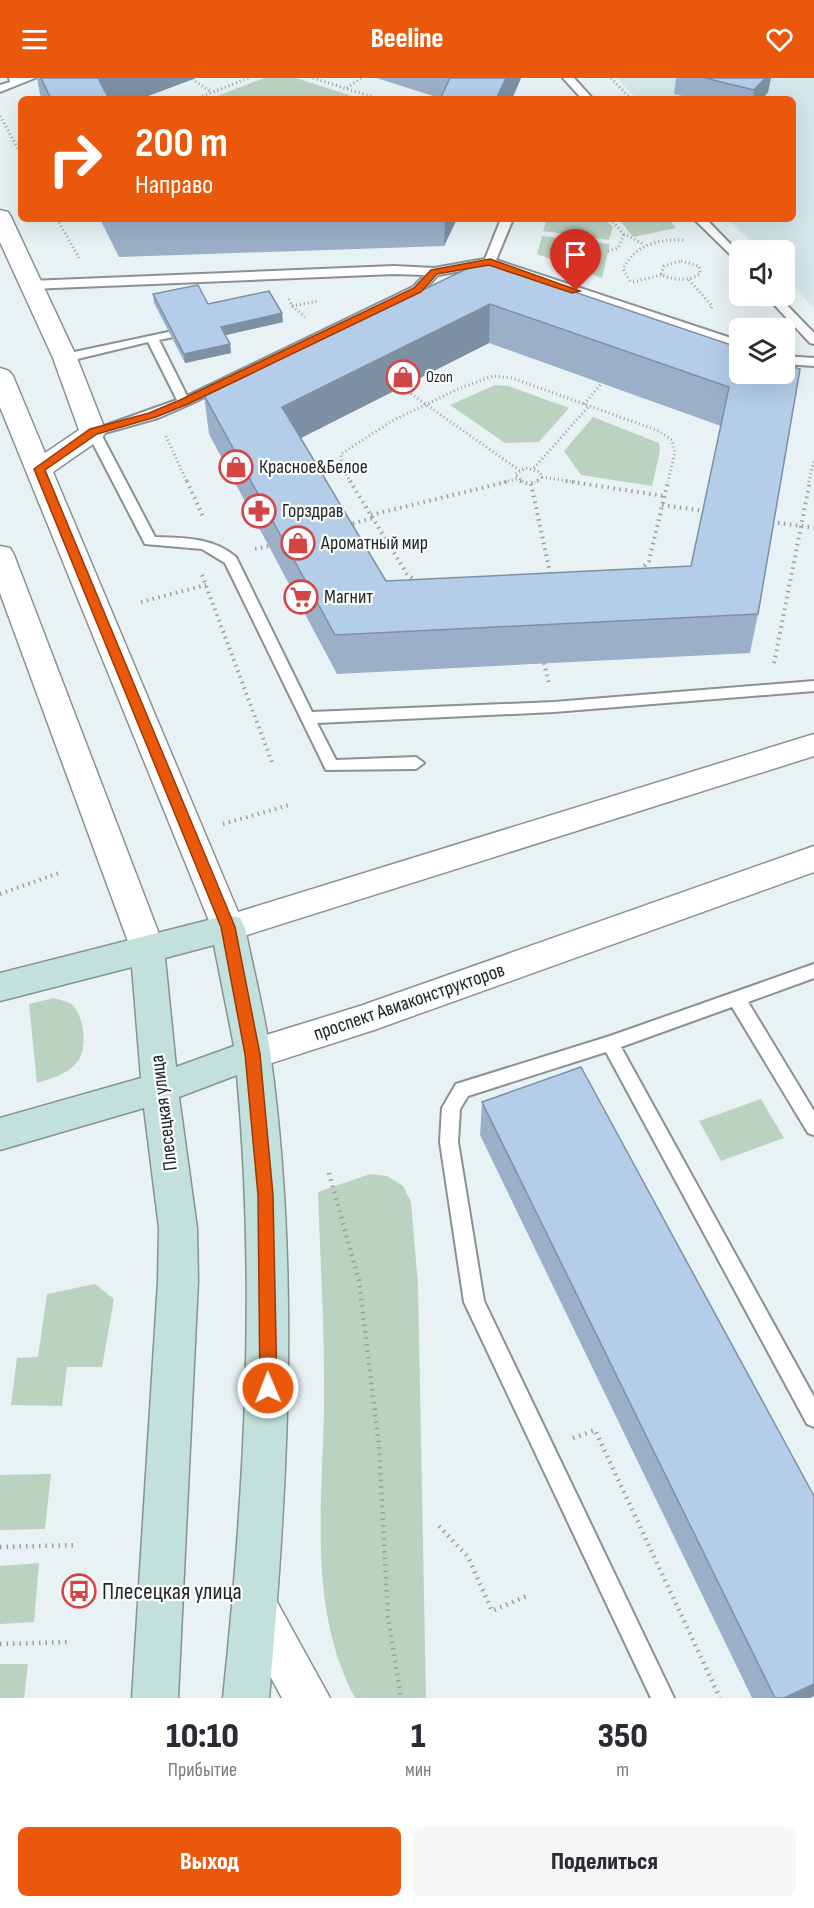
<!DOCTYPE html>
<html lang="ru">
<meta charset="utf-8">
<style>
body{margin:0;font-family:"Sofia Sans Condensed",sans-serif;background:#f7f7f7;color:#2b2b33;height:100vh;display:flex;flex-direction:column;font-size:22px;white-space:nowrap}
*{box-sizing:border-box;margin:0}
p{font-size:20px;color:#7c7c81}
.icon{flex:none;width:33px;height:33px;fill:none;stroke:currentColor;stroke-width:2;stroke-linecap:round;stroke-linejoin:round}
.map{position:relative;height:1620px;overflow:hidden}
.side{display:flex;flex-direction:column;background:#fff;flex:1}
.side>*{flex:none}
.top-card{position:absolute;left:18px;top:18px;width:778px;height:126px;border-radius:9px;box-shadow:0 6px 24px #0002;background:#ea580c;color:#fff;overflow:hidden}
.fabs{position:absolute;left:729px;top:162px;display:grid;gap:12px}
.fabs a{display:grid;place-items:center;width:66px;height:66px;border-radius:9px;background:#fff;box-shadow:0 6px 24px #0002;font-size:30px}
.pin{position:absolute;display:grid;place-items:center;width:51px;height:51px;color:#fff;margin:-62px -26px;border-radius:50% 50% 50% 0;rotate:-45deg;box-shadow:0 0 6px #0007}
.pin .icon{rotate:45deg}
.me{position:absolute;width:66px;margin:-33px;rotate:359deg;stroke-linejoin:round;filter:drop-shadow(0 0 4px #0008)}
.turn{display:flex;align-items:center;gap:21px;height:126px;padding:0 18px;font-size:27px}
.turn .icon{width:78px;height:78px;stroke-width:2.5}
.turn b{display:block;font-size:42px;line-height:51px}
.eta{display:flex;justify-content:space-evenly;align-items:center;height:102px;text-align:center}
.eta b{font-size:36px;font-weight:800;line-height:42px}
.cta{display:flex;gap:12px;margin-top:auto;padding:12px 18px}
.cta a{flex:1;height:69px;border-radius:9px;background:#ea580c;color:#fff;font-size:24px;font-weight:800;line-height:69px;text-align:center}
.cta a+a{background:#f7f7f7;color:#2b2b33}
header{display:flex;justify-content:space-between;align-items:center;height:78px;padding:0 18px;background:#ea580c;color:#fff;font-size:27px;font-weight:800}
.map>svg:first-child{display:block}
</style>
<header><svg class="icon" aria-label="menu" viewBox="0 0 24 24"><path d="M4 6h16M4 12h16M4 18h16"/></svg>Beeline<svg class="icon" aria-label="heart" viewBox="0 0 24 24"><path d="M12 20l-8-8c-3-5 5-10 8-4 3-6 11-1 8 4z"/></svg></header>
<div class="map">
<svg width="814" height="1620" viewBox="0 0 814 1620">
<rect width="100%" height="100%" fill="#e8f2f5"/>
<path fill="#d4e7ec" d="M617 0H814V230L785 199 784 172H759L728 141H794V21H637Z"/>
<path fill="#bcd2c0" d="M264 0H296L361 21H210Z
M547 141H605L613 149 609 162 543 153Z
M619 141H669L676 150 633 159Z
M542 158 610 166 602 200 537 176Z
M495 307 508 308 569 330 539 364 505 365 450 327Z
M593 339 659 365 660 373 652 408 581 397 564 373Z
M54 920C59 922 67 923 71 926 84 936 88 970 78 983 67 997 52 1000 37 1005L29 926Z
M761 1021 784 1060 721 1083 699 1043Z
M370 1096 387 1098 403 1108 411 1124 418 1207 426 1620H355C303 1522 326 1407 324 1301 324 1239 320 1177 318 1114Z
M95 1206 114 1221 102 1289H67L62 1328 11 1327 17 1280 38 1279 47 1216Z
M51 1396 45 1451 0 1452V1397Z
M39 1485 34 1544 0 1546V1488Z
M28 1586 24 1620H0V1586Z"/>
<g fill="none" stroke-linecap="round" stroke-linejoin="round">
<defs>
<path id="lane" d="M9 0H35L0 14V7L10 4Z
M563 0H574L593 21H582Z
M501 141H513L496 182 740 263V271L489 188 438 197 421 215 188 327 158 340 101 356 155 459C184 460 212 459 236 479L312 634 554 624 814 603V613L554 634 317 645 336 682 416 679 424 685 416 691 326 692 225 485 202 471 145 466 87 354 177 322 148 264 65 284 59 280 65 276 173 253V259L159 262 187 318 413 209 425 197 394 196 30 211 24 207 30 203 394 188 434 190 485 181Z
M694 141H706L740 176V186Z
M766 218H778L814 255V266L810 265Z
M784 278 814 280V288L784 286Z
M814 886V900L748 924 814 1033V1057L808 1055 732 929 621 969 814 1319V1349L807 1346 606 974 468 1018 460 1031 458 1064 484 1223 674 1620H651L464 1224 440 1064 442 1030 456 1006 610 958Z"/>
<path id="street" d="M0 132 8 134 11 139 77 280 106 354 102 360 53 394 238 834 814 656V678L228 863 216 860 0 329V290L9 293 13 298 45 375 79 352 53 280 0 164Z
M0 468 10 470 14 477 164 869 159 879 147 883 135 879 130 869 0 515Z
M814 768V794L374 952 253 991 240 987 235 976 240 965 360 928Z
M255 1507 271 1513 330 1620H282L233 1529 239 1513Z"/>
<path id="secondary" d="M228 837 240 840 245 850C253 891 264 932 270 974 300 1188 288 1406 269 1620H223C245 1412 256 1206 237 997L179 1019 197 1150 198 1203 178 1620H132L158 1203 159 1150 144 1030 0 1072V1040L141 1000 132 889 0 923V895ZM214 867 234 968 176 989 165 880Z"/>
</defs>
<use href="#lane" stroke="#889194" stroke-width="4"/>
<use href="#street" stroke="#889194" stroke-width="3"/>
<use href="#secondary" stroke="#889194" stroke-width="3"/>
<path stroke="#98a0a2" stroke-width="3" stroke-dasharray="1 3" stroke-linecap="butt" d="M313 0 379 21
M611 0 631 21
M192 1 211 14
M347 10 361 0
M195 21 249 0
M0 38 21 76
M57 141 79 180
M610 141 624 156 645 167
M608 173 618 170 624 156
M681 183 699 188 700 196C686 204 676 202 661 197L664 188Z
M689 202 712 228 711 231
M630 203 623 191C636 166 658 161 685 162
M633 204 661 197
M732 205 740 213
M289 221 292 228 305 239
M292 228 318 223
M401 309 519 392
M584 326 602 305
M166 358 187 404
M534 390 589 328
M542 399 576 404
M351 404 342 390 341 376 392 343 458 311 493 298 512 300 659 353 672 362 675 374 668 404
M504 404 517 401
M523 404 515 396 526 390 540 394 542 399 535 404
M809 404 814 381"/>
<path stroke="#98a0a2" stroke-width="4" stroke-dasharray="1.5 4.5" stroke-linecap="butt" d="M187 403 204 441
M350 403 407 496 420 506 440 509 618 500 638 495 649 483 668 403
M520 403 529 406 538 403
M566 403 664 418
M531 406 551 499
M662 427 705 433
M371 437 510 403
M772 444 814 450
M347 447 373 440
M255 471 269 468
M202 497 273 687
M141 524 206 507
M544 585 549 605
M774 585 810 403
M223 746 289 727
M0 816 59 795"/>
<path stroke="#98a0a2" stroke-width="4.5" stroke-dasharray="1.5 5" stroke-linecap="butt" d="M329 1095 359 1203 379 1368 388 1539 401 1620
M573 1360 595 1352 720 1620
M439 1448 468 1479 492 1533 529 1517
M0 1469 78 1467
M0 1566 69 1564"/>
<use href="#lane" fill="#fff" fill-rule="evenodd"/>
<use href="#street" fill="#fff" fill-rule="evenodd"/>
<use href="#secondary" fill="#c2e0dc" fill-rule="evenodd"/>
</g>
<path fill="#9bb0c8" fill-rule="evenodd" d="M37 0H196L140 21H41Z
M376 0H521L512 21 440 20Z
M676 0H771L768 14 763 21H695L674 16Z
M100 141H457L444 168 119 179Z
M483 183 740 270 758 536 750 575 337 596 209 356 204 317ZM489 265 721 348 691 488 386 503 301 360Z
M153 216 208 226 283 244 225 257 230 266 231 275 185 285 154 225Z
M482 1024 814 1418V1618L810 1620H752L480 1057Z"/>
<path fill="#7e90a3" d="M97 0H196L140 21H100Z
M506 0H521L512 21H496Z
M765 0H771L768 14 763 21H753L754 12Z
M445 141H457L444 168Z
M490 226 489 265 285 368 282 329Z
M282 235 283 244 222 258 221 249Z
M230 266 231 275 185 285 184 276Z
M814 1606V1618L810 1620H784Z"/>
<path fill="#b4cde9" stroke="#7e90a3" stroke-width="1.5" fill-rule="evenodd" d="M41 0H98L109 21H51Z
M450 0H506L496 21H440Z
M705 0H765L754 12Z
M483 183 740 270V296H784V286L800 291 758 536 335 557 204 317ZM490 226 729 309 691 488 386 503 282 329Z
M198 207 208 226 269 213 282 235 221 249 230 266 184 276 153 216Z
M581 989 814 1418V1606L784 1620H775L482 1024Z"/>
<path fill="#ea580c" stroke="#983908" stroke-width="1.5" d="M490 181 580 213 572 215 489 187 437 196 421 214 188 326 156 339 97 356 45 392 235 849 260 976 273 1117 277 1310 274 1316 268 1318 263 1316 260 1310 258 1117 245 976 221 849 34 391 90 351 149 335 180 322 414 210 431 192Z"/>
<defs>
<symbol id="shop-ring" viewBox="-11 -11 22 22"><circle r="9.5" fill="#fafeff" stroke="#d44545" stroke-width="1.5"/><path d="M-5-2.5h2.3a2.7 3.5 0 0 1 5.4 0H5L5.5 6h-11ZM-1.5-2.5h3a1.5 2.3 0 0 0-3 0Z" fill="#d44545"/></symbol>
<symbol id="pharmacy-ring" viewBox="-11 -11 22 22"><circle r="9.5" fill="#fafeff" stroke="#d44545" stroke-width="1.5"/><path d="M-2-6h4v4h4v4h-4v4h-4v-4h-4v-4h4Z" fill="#d44545"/></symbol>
<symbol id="supermarket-ring" viewBox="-11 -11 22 22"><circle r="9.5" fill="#fafeff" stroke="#d44545" stroke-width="1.5"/><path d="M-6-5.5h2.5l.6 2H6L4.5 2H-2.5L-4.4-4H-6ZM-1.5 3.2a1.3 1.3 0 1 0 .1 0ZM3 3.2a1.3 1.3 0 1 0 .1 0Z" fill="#d44545"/></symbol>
<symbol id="bus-ring" viewBox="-11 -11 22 22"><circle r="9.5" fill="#fafeff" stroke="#d44545" stroke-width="1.5"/><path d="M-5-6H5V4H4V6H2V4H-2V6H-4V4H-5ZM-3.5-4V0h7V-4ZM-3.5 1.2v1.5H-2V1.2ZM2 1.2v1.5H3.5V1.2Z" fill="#d44545"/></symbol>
</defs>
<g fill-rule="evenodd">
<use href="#shop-ring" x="384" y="280" width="38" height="38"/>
<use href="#shop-ring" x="217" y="370" width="38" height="38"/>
<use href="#pharmacy-ring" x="240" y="414" width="38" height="38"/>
<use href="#shop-ring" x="279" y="446" width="38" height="38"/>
<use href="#supermarket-ring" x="282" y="500" width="38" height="38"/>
<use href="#bus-ring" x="60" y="1494" width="38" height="38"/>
</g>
<g text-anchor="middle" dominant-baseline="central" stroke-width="4.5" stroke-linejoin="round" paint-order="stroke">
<g font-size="16" fill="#222627" stroke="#fafeff" text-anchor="start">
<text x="426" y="299">Ozon</text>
</g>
<g font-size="20" fill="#222627" stroke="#fafeff" text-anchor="start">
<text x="259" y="389">Красное&amp;Белое</text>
<text x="282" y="433">Горздрав</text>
<text x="321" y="465">Ароматный мир</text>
<text x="324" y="519">Магнит</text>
</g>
<g font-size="20" fill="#222627" stroke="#fafeff">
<text transform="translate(409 924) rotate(-19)">проспект Авиаконструкторов</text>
<text transform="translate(164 1035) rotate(-97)">Плесецкая улица</text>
</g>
<g font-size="24" fill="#222627" stroke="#fafeff" text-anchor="start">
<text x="102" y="1513">Плесецкая улица</text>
</g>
</g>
</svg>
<div class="fabs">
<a><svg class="icon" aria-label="sound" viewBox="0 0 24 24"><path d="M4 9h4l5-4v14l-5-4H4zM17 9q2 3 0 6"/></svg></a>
<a><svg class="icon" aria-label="layers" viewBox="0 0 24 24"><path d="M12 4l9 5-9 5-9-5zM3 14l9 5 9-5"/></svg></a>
</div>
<div class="pin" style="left:576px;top:213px;background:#d93025"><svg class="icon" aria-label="arrive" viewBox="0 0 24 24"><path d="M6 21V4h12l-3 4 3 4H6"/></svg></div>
<svg class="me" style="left:268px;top:1310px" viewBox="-20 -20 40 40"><circle r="17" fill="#ea580c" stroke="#fff" stroke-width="3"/><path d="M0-11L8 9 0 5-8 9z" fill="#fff"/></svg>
<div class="top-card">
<div class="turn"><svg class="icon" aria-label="right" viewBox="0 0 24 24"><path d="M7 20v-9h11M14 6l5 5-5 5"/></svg><div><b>200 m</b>Направо</div></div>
</div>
</div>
<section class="side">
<div class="eta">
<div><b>10:10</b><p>Прибытие</p></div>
<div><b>1</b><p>мин</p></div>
<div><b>350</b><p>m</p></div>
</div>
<div class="cta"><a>Выход</a><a>Поделиться</a></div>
</section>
